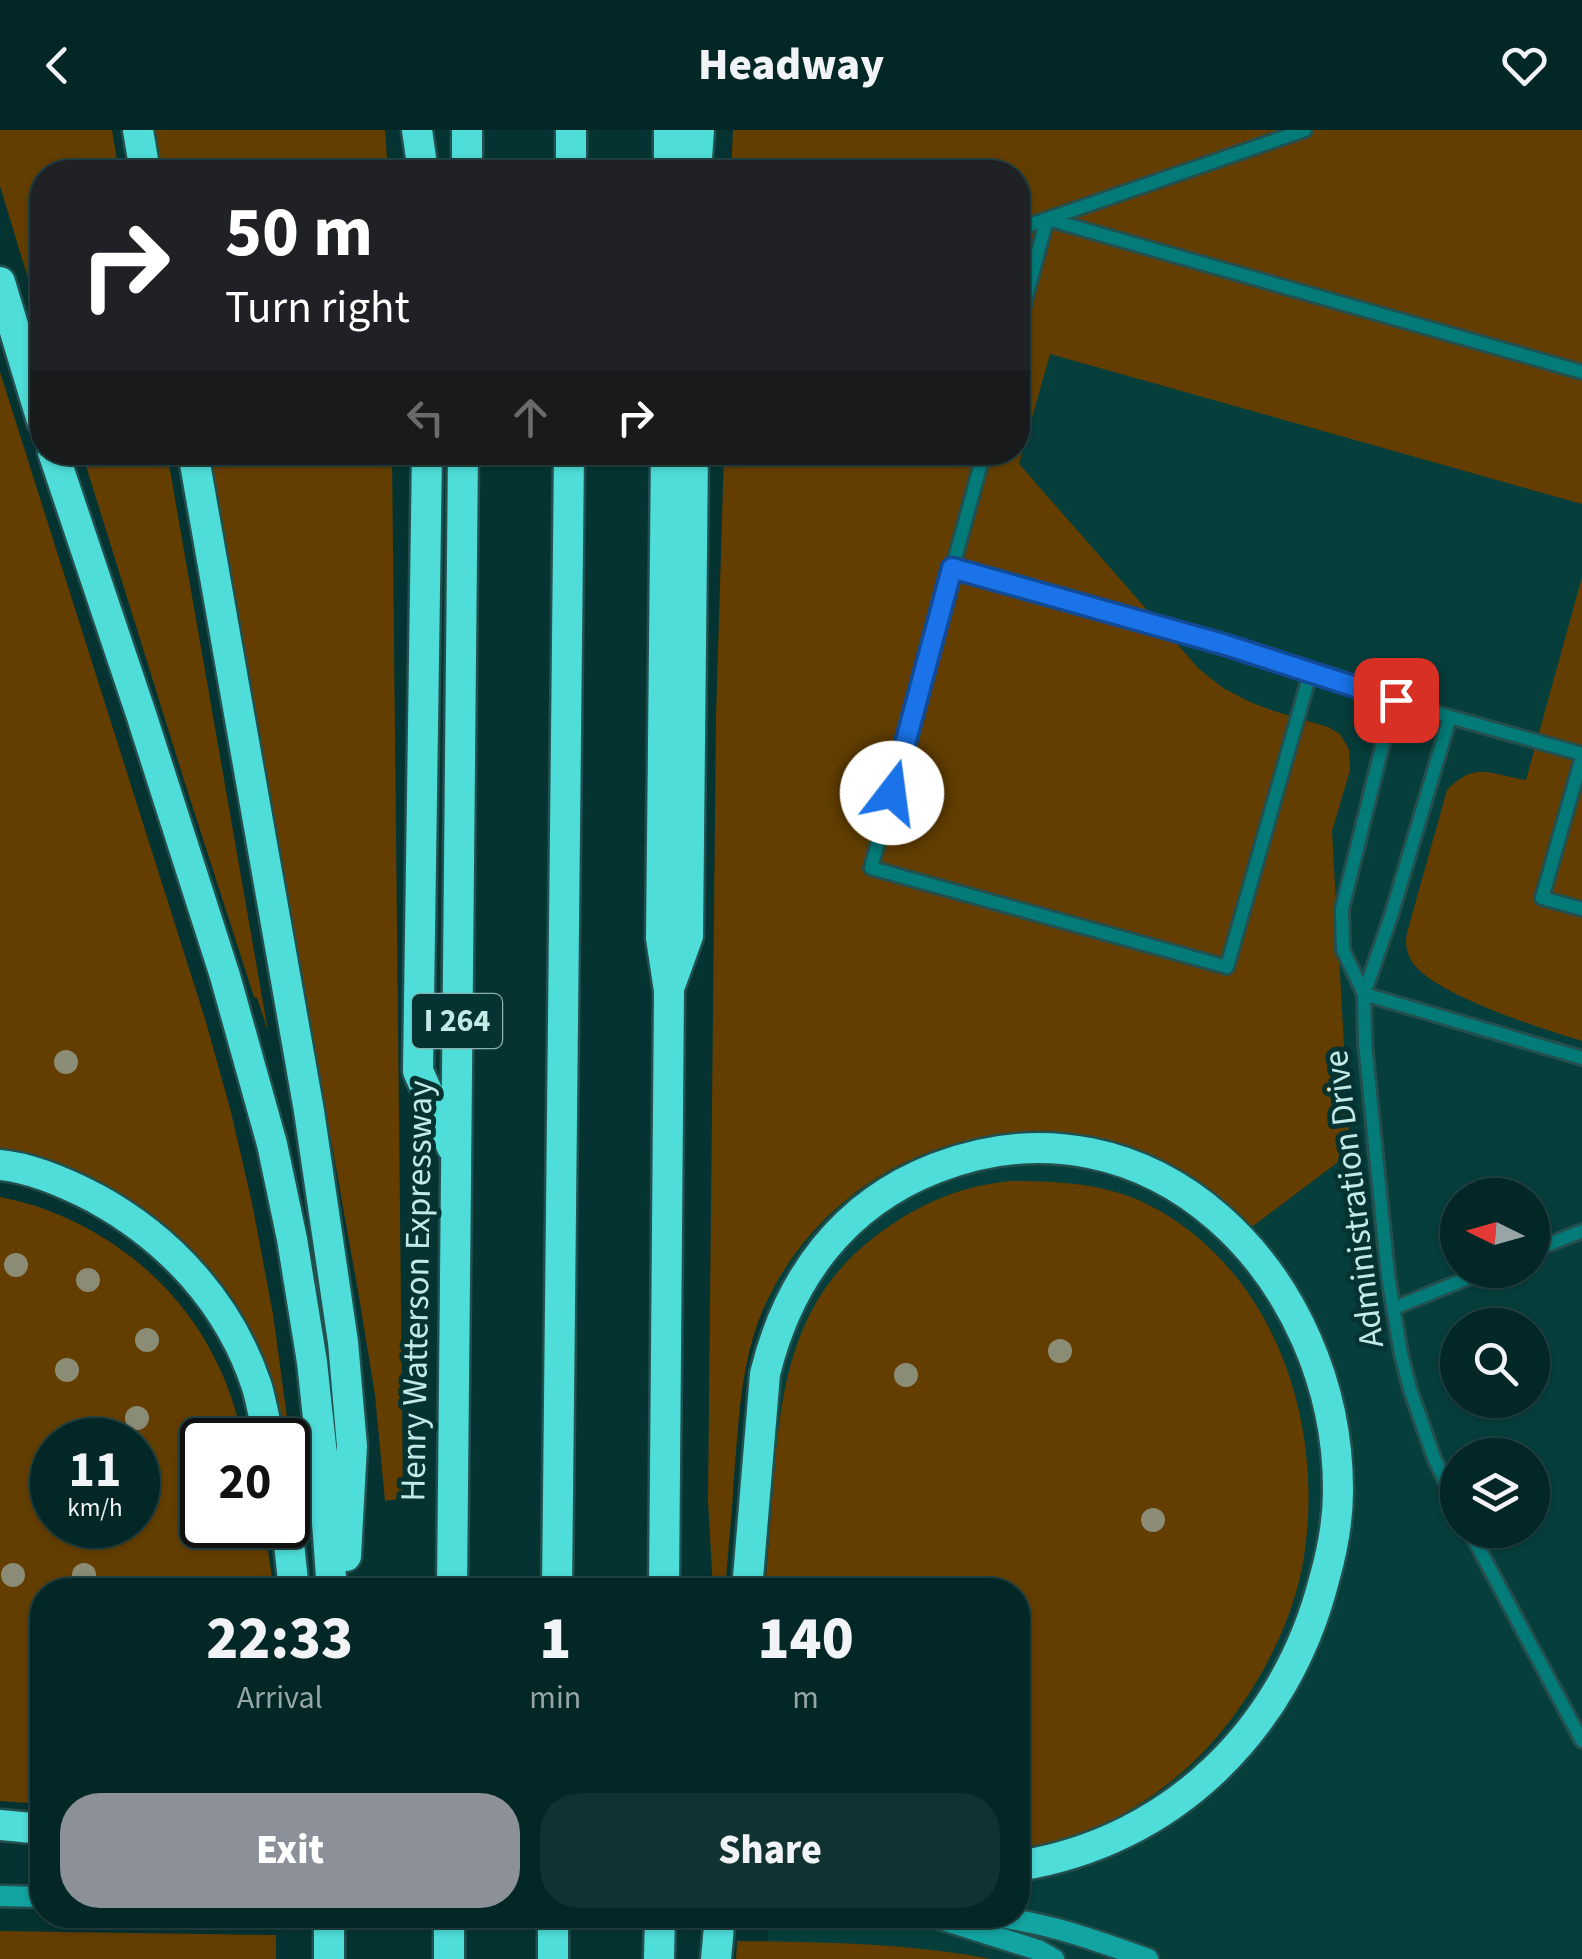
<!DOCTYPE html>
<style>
body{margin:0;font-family:"Source Sans 3",sans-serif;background:#113232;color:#f1f3f6;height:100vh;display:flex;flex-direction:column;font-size:38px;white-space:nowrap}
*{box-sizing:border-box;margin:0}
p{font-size:32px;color:#97a5a7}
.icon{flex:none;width:55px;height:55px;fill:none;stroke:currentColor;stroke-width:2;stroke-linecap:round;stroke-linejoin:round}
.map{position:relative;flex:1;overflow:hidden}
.side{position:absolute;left:30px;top:1448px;width:1000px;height:350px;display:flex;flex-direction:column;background:#032626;border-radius:40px;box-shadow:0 2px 8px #0004,0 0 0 2px #244343}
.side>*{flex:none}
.guide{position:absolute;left:30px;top:30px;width:1000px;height:305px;border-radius:40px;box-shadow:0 2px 8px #0004,0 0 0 2px #244343;background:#202124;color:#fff;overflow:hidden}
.needle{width:65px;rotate:275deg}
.controls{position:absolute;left:1440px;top:1048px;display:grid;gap:20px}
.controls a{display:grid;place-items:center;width:110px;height:110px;border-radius:50%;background:#032626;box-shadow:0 2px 8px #0004,0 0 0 2px #244343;font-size:50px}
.speed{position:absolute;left:30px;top:1288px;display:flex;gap:20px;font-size:50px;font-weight:700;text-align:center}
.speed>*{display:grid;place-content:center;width:130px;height:130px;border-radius:50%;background:#032626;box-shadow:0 2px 8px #0004,0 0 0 2px #244343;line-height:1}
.speed small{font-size:25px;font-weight:400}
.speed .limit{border:5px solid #111;border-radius:15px;background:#fff;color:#111}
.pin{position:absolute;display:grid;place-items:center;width:85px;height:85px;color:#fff;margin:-42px;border-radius:20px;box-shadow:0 5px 15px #0006}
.me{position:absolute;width:110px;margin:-55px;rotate:15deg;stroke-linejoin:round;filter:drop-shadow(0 0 8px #0008)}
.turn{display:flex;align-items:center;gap:35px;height:210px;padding:0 30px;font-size:45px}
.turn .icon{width:130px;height:130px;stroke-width:2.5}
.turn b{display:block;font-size:70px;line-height:85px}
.lanes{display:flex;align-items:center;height:95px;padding:0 30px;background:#0003;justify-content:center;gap:50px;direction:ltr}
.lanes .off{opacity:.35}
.eta{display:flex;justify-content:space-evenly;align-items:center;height:170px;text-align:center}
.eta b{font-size:60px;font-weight:800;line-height:70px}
.action{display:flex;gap:20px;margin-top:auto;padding:20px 30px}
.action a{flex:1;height:115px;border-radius:40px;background:#8c9099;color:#fff;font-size:40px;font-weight:800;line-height:115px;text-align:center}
.action a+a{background:#113232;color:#f1f3f6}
header{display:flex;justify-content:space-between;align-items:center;height:130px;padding:0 30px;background:#032626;font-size:45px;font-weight:800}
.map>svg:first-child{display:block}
</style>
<header><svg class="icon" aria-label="back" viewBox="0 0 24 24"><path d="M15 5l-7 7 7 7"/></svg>Headway<svg class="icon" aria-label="heart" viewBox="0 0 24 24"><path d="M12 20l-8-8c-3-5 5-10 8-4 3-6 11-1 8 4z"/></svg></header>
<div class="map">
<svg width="1582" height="1829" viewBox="0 0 1582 1829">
<rect width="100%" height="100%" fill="#043332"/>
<path fill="#063e3c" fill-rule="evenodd" d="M1582 0V1829H768V1785H1018V1460H767L765 925 1018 322V42ZM1458 1065H1532V1140H1458ZM1458 1195H1532V1270H1458ZM1458 1325H1532V1400H1458Z"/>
<path fill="#633e00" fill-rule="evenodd" d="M0 0H112L119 42H42V194L0 56Z
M154 0H385L388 42H160Z
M733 0H1582V374L1050 224 1019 334 1199 539 1223 558 1250 572 1277 582 1328 597 1340 604 1349 619 1350 640 1332 701 1350 1023 1253 1096C1207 1075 1161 1054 1115 1033 1095 1024 1074 1011 1053 1005 1021 996 956 1011 926 1023 846 1054 780 1122 754 1204 740 1250 738 1299 734 1347 732 1384 728 1422 725 1460H713L708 1371 716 587 724 323 1018 322V42H731Z
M0 242 206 892 231 982 252 1073 273 1184 288 1295 283 1296C278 1276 273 1256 266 1237 234 1148 161 1076 74 1040 50 1030 25 1026 0 1020Z
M82 323H167L268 901 257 868 254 867 183 647Z
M209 323H392L403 1368 385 1371 375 1265 359 1167Z
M1582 447V911C1543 899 1430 864 1411 830 1405 819 1405 810 1408 799L1447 660C1476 630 1490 645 1526 650Z
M1011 1051C1055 1051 1103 1053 1145 1073 1277 1138 1328 1300 1302 1438 1287 1514 1235 1600 1174 1649 1128 1687 1075 1710 1018 1723V1460H765C768 1422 771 1384 774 1346 782 1242 798 1157 891 1095 928 1070 966 1055 1011 1051Z
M0 1067C94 1085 179 1149 219 1237 230 1260 237 1285 244 1310H202V1395H264L274 1460H42V1674L0 1671ZM52 1310H138V1395H52Z
M0 1801 276 1805V1829H0Z
M737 1811C822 1812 907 1813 991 1829H736Z"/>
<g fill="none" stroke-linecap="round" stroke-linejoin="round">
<defs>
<path id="service" d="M1018 99 1305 0
M1018 197 1047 89 1582 242
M984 322 871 738 1227 837 1310 544
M953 438 1226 515 1450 587 1582 624
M1450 587 1391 786 1364 864 1365 913 1388 1146 1401 1224 1410 1259 1434 1328 1458 1377
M1582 627 1542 768 1582 779
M1364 864 1343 820 1342 779 1384 609 1396 571
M1364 864 1582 928
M1532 1121 1582 1101
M1394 1178 1488 1140
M1469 1400 1582 1611"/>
<path id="secondary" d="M0 1766 42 1767
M927 1785 1038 1820 1054 1829
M968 1785C1029 1786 1090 1808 1148 1829"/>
<path id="motorway" d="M138 0 145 42
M417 0 423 42
M467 42V0
M571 42V0
M669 42V0
M696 42 699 0
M0 152 42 291
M53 322 141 584 225 846 272 1014 292 1109 312 1232 322 1325 332 1460
M193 322 309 981 343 1212 352 1316 346 1426
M427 322 418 941 452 1017
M671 853 688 806 693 322
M0 1035C32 1038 66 1053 95 1068 170 1109 230 1174 257 1257 262 1274 265 1293 269 1310
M287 1395 294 1460
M452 1460 463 322
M557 1460 569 322
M664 1460 669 861 661 808 666 322
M747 1460 765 1244C788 1149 843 1074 936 1038 1154 954 1339 1149 1338 1361 1338 1391 1332 1422 1324 1450 1286 1599 1172 1712 1018 1736
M0 1695 42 1699
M329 1785V1829
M449 1829V1785
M553 1829V1785
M659 1829 660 1785
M716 1829 720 1785"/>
</defs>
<use href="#service" stroke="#23504f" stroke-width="18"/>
<use href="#secondary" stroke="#23504f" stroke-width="25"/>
<use href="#motorway" stroke="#23504f" stroke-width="35"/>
<use href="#service" stroke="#037c79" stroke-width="12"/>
<use href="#secondary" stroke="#12a4a1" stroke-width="20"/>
<use href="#motorway" stroke="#4eddd8" stroke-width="30"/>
</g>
<g fill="#8b8c75">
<circle cx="66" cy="932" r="12"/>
<circle cx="16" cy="1135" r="12"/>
<circle cx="88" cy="1150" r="12"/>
<circle cx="147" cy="1210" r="12"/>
<circle cx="1060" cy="1221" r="12"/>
<circle cx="67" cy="1240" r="12"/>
<circle cx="906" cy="1245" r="12"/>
<circle cx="137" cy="1288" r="12"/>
<circle cx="1153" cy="1390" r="12"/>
<circle cx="13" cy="1445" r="12"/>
<circle cx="84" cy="1445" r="12"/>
</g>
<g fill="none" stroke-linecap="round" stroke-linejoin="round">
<defs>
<path id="route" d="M892 663 952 438 1226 515 1396 570"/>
</defs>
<use href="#route" stroke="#114b97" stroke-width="25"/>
<use href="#route" stroke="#1a73e8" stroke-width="18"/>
</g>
<g text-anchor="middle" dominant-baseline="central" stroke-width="10" stroke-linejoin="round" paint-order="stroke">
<rect fill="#043332" stroke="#8ab3b1" stroke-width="2.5" x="412" y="864" width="90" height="54" rx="8"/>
<g font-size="32" font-weight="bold" fill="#c4eae8">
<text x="457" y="891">I 264</text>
</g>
<g font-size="35" fill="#c4eae8" stroke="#043332">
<text transform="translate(1354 1069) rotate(-97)">Administration Drive</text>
<text transform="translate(417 1161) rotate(-89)">Henry Watterson Expressway</text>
</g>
</g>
</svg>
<div class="controls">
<a><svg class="needle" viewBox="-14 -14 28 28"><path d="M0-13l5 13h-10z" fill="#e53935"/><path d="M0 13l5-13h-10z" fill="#97a5a7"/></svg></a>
<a><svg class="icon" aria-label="search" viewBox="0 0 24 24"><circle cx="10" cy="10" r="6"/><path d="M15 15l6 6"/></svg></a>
<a><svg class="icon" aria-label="layers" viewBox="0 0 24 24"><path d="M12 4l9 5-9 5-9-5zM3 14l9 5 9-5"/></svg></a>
</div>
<div class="speed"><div>11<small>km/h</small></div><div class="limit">20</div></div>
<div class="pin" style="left:1396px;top:570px;background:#d93025"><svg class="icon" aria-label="arrive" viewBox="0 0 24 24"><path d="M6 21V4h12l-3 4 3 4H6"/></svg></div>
<svg class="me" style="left:892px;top:663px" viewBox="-20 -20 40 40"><circle r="19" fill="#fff"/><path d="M0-13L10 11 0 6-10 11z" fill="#1a73e8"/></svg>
<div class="guide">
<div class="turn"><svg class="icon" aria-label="right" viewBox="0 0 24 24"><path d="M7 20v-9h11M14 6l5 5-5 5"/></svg><div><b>50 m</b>Turn right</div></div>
<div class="lanes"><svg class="icon off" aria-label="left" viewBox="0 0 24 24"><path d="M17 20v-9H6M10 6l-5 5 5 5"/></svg><svg class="icon off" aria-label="ahead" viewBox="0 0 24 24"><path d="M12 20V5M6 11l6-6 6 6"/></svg><svg class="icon" aria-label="right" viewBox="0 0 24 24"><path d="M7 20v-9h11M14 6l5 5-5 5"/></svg></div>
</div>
<section class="side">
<div class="eta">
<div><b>22:33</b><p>Arrival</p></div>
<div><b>1</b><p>min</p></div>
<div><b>140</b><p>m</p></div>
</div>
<div class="action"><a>Exit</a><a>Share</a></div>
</section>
</div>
